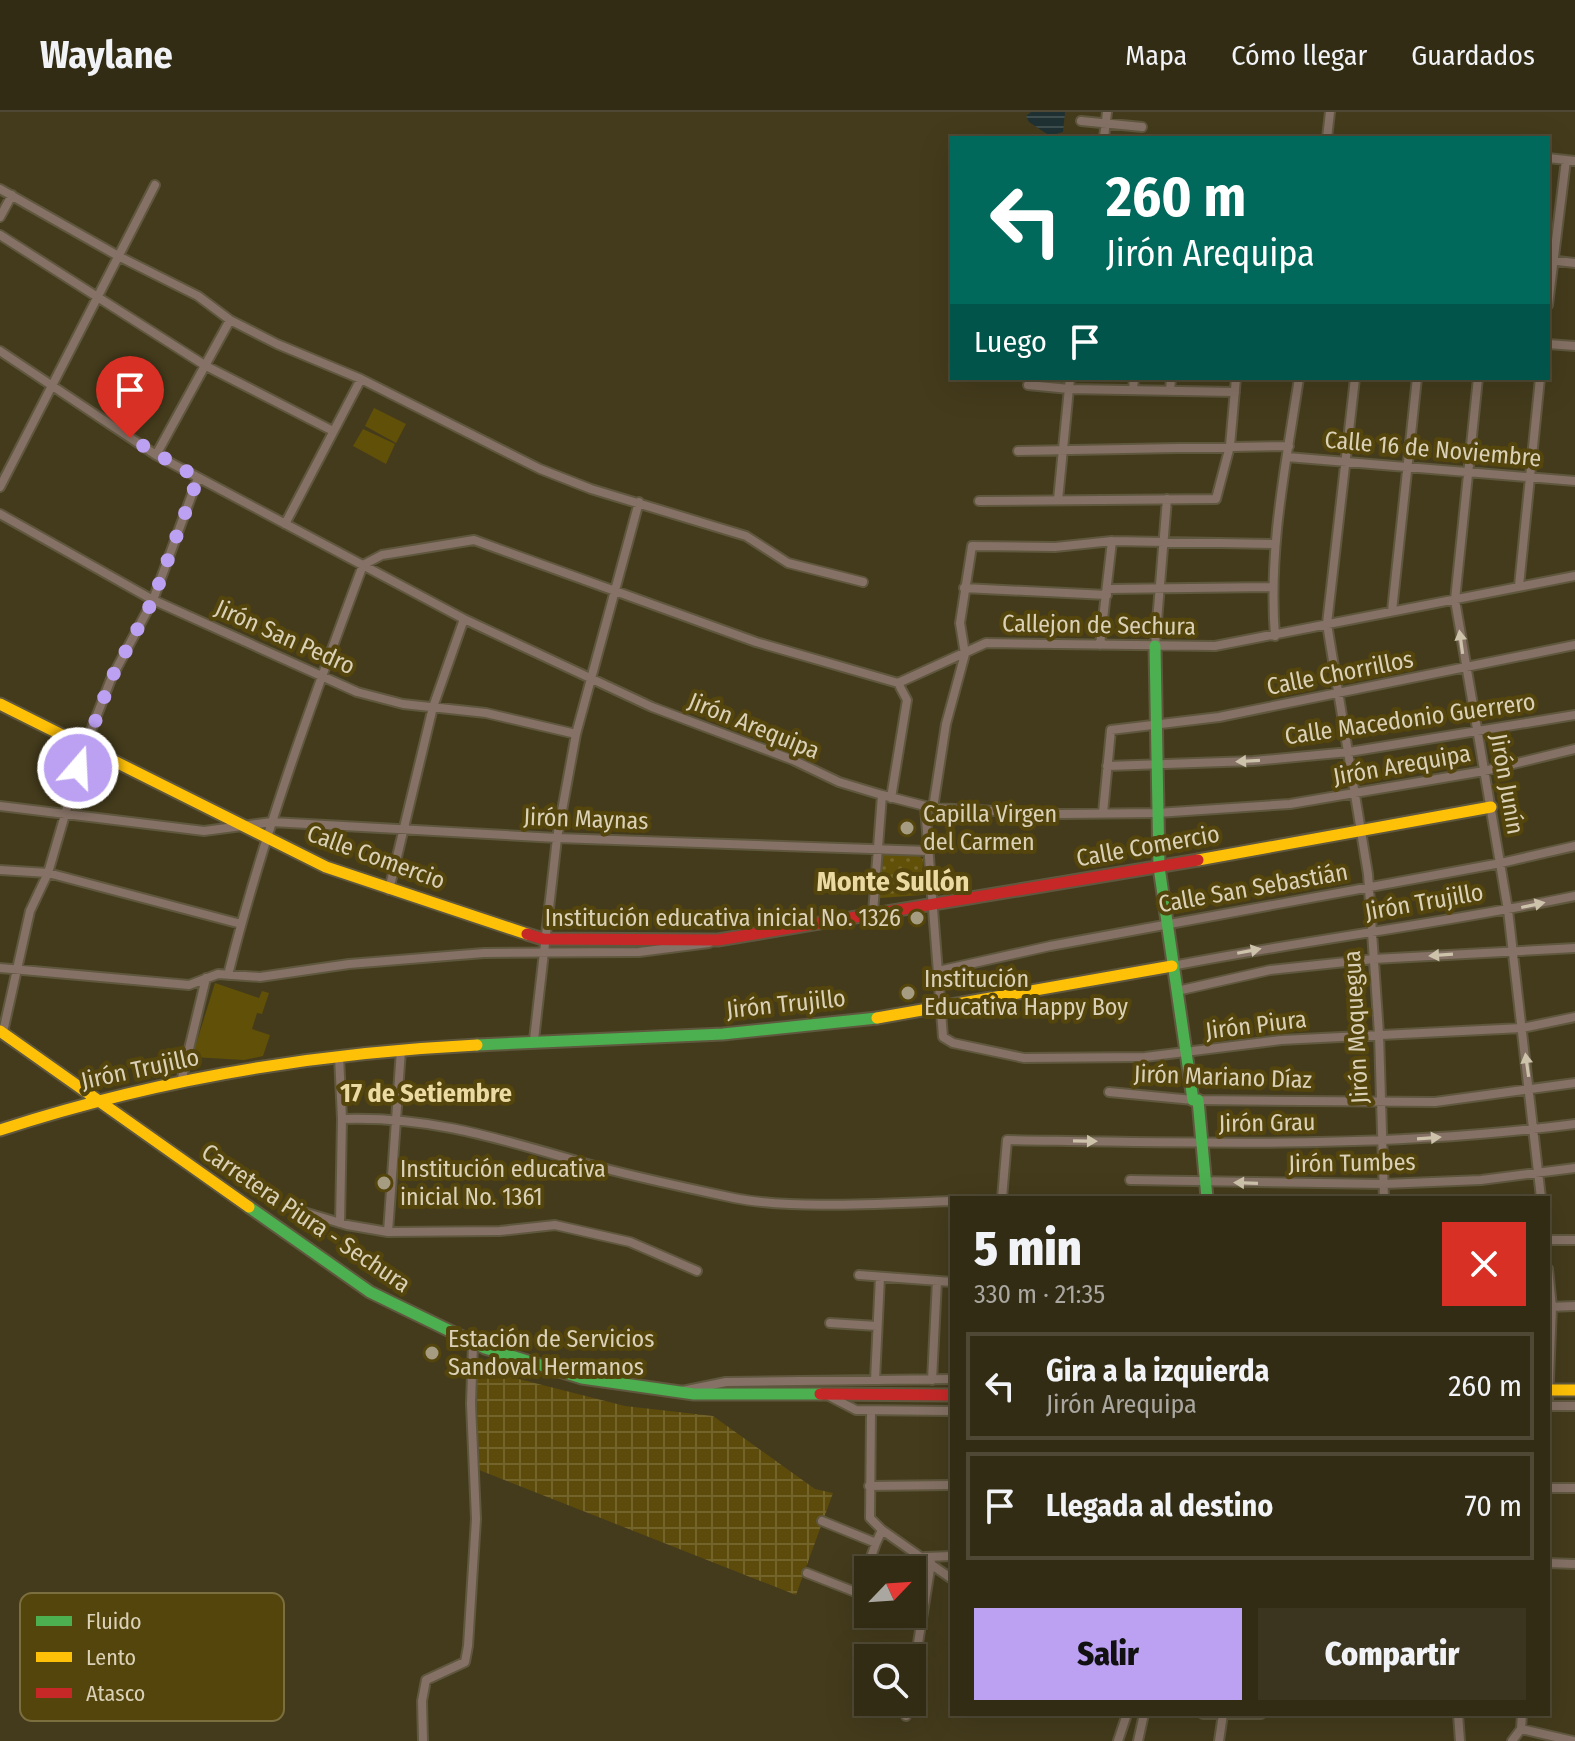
<!DOCTYPE html>
<html lang="es">
<meta charset="utf-8">
<style>
body{margin:0;font-family:"Fira Sans Condensed",sans-serif;background:#3b341e;color:#f1f3f6;height:100vh;display:flex;flex-direction:column;font-size:30px;white-space:nowrap}
*{box-sizing:border-box;margin:0}
p{font-size:26px;color:#a9a7a0}
.icon{flex:none;width:44px;height:44px;fill:none;stroke:currentColor;stroke-width:2;stroke-linecap:round;stroke-linejoin:round}
.map{position:relative;flex:1;overflow:hidden}
.sheet{position:absolute;left:950px;top:1084px;width:600px;height:520px;display:flex;flex-direction:column;background:#332c15;border-radius:0px;box-shadow:0 8px 32px #0002,0 0 0 2px #4e4834}
.sheet>*{flex:none}
.top-card{position:absolute;left:950px;top:24px;width:600px;height:244px;border-radius:0px;box-shadow:0 8px 32px #0002,0 0 0 2px #4e4834;background:#00695c;color:#fff;overflow:hidden}
.needle{width:52px;rotate:65deg}
.controls{position:absolute;left:854px;top:1444px;display:grid;gap:16px}
.controls a{display:grid;place-items:center;width:72px;height:72px;border-radius:0px;background:#332c15;box-shadow:0 8px 32px #0002,0 0 0 2px #4e4834;font-size:40px}
.pin{position:absolute;display:grid;place-items:center;width:68px;height:68px;color:#fff;margin:-82px -34px;border-radius:50% 50% 50% 0;rotate:-45deg;box-shadow:0 0 8px #0007}
.pin .icon{rotate:45deg}
.me{position:absolute;width:88px;margin:-44px;rotate:19deg;stroke-linejoin:round;filter:drop-shadow(0 0 6px #0008)}
.turn{display:flex;align-items:center;gap:28px;height:168px;padding:0 24px;font-size:36px}
.turn .icon{width:104px;height:104px;stroke-width:2.5}
.turn b{display:block;font-size:56px;line-height:68px}
.then{display:flex;align-items:center;height:76px;padding:0 24px;background:#0003;gap:16px;font-size:30px}
.round{display:grid;place-items:center;flex:none;width:84px;height:84px;border-radius:0px;background:#3b341e}
.headline{display:flex;align-items:center;justify-content:space-between;height:136px;padding:0 24px}
h1{font-size:48px;font-weight:800;line-height:60px}
.cta{display:flex;gap:16px;margin-top:auto;padding:16px 24px}
.cta a{flex:1;height:92px;border-radius:0px;background:#bca0f2;color:#111;font-size:32px;font-weight:800;line-height:92px;text-align:center}
.cta a+a{background:#3b341e;color:#f1f3f6}
ul{padding:0;list-style:none}
li{display:flex;align-items:center;gap:24px;height:108px;margin:0 16px 12px;padding:0 8px;border:4px solid #4e4834;border-radius:0px}
li div{flex:1}
li b{display:block;font-size:30px}
li em{font-style:normal}
header{display:flex;align-items:center;gap:48px;box-sizing:border-box;height:112px;padding:0 40px;background:#332c15;border-bottom:2px solid #4e4834}
header strong{font-size:38px}
nav{display:flex;gap:44px;margin-inline-start:auto;font-size:28px}
.map>svg:first-child{display:block}
</style>
<header>
<strong>Waylane</strong>
<nav><a>Mapa</a><a>Cómo llegar</a><a>Guardados</a></nav>
</header>
<div class="map">
<svg width="1575" height="1629" viewBox="0 0 1575 1629">
<defs>
<pattern id="industrial-grid" width="8" height="8" patternUnits="userSpaceOnUse" patternTransform="scale(2)"><rect width="8" height="8" fill="#5c4b0b"/><path d="M0 4h8M4 0v8" fill="none" stroke="#73642c"/></pattern>
<pattern id="grass-dots" width="8" height="8" patternUnits="userSpaceOnUse" patternTransform="scale(2)"><rect width="8" height="8" fill="#615008"/><path d="M2 2h.1M6 6h.1" fill="none" stroke="#77682a" stroke-width="1.8" stroke-linecap="round"/></pattern>
<pattern id="water-rules" width="6" height="5" patternUnits="userSpaceOnUse" patternTransform="scale(2)"><rect width="6" height="5" fill="#1f3133"/><path d="M0 2.5h6" fill="none" stroke="#3f4e4e"/></pattern>
</defs>
<rect width="100%" height="100%" fill="#443b1c"/>
<path fill="url(#industrial-grid)" d="M476 1256 625 1294 713 1304 815 1377 833 1381 796 1483 479 1358Z"/>
<path fill="url(#grass-dots)" d="M883 741 918 743 923 747 922 783 880 786Z"/>
<path fill="#615008" d="M374 296 406 312 396 331 365 314Z
M363 317 395 332 386 352 353 334Z
M215 871 259 886 262 879 269 881 262 902 257 901 252 917 270 923 263 944 244 948 192 945Z"/>
<path fill="url(#water-rules)" d="M1031 0H1065L1063 20 1050 24 1029 10 1026 4Z"/>
<g fill="none" stroke-linecap="round" stroke-linejoin="round">
<defs>
<path id="street" d="M1081 9 1142 15
M1104 26 1107 0
M1327 26 1330 0
M1548 46 1575 49
M0 77 120 145 198 184 230 208 277 232 361 267 540 357 591 377 746 424 788 451 863 470
M0 105 12 83
M0 123 206 254 333 319
M1549 148 1575 151
M1548 193 1566 48
M1548 232 1575 234
M0 239 156 343 464 507 652 595 793 648 839 670 882 683 933 696 1061 702 1157 701 1290 692 1484 659 1575 637
M1355 266 1327 512 1368 762 1379 922 1384 1086
M1478 266 1455 488 1508 798 1541 1086
M1028 273 1069 277 1235 280
M1133 278 1134 266
M1170 279 1171 266
M1018 339 1289 334
M156 343 230 208
M1287 345 1575 369
M0 375 155 73
M1058 388 1070 266
M979 389 1216 387 1230 334 1236 266
M0 402 153 488 357 580 403 592 486 601 576 622
M285 412 361 267
M1519 474 1540 266
M964 476 1107 483
M1108 477 1271 475
M1392 499 1417 266
M1275 524C1268 437 1286 352 1299 266
M1100 533 1112 429
M1155 534 1167 387
M1107 654 1253 649 1349 640 1575 603
M891 686 907 588 898 571
M0 694 204 719 272 710 557 726 928 739
M925 694 943 925 953 931 1024 946 1145 945 1281 928 1522 916 1575 905
M933 696 946 612 965 542 960 511 972 434 1055 435 1112 429 1275 432
M1103 701 1111 618 1219 605 1575 533
M0 758 48 761 241 812
M389 778 433 595 464 507
M873 801 882 683
M1172 854C1306 828 1441 812 1575 784
M0 856 189 873 218 862 260 865 349 852 484 841 639 840 709 831
M938 859 1050 834 1501 751 1575 734
M228 863C263 723 313 587 363 453L382 443 474 428 756 530 898 571 986 531 1215 534 1575 464
M1177 879 1270 858 1374 847 1575 836
M3 920 30 799 48 761 85 634 111 567 153 488 198 366
M534 928 557 726 576 622 639 390
M339 944 342 1007 340 1111
M181 970 206 866
M1109 980 1193 988 1435 990 1575 971
M342 1007C430 1004 497 1026 580 1050 630 1064 682 1075 734 1086 795 1098 888 1091 952 1089
M1130 1068 1384 1072 1481 1068 1575 1056
M1002 1086 1007 1028C1196 1031 1387 1037 1575 1012
M297 1098 347 1113 388 1120 500 1119 555 1113 630 1130 697 1159
M388 1120 401 938
M1548 1128H1575
M1548 1157 1552 1195 1548 1290
M859 1163 952 1170
M1548 1195 1575 1194
M830 1211 877 1214
M875 1268 880 1165
M932 1268 937 1169
M682 1279 726 1270 952 1267
M829 1284 856 1298 952 1299
M1548 1294H1575
M871 1300 870 1406 882 1418 952 1467
M869 1374 952 1373
M1548 1376H1575
M822 1409 876 1431 882 1418
M925 1445 952 1444
M1548 1451 1575 1452
M807 1461 868 1485
M858 1481 876 1431
M912 1568 931 1451
M1203 1602H1261
M1458 1602 1460 1629
M906 1604 909 1590
M1521 1617 1573 1629
M423 1629 422 1589 426 1568 465 1550 468 1534 476 1407 471 1292 473 1232
M1118 1629 1127 1602
M1138 1629 1144 1602
M1219 1629 1223 1602
M1512 1629 1521 1617 1522 1602"/>
<path id="fast" d="M1155 534 1159 755 1193 988
M477 933 723 922 877 906
M1198 988 1207 1086
M249 1095 370 1180 485 1236 582 1266 694 1282H820"/>
<path id="slow" d="M0 592 326 755 527 822
M1198 748 1491 695
M877 906 1172 854
M0 919 249 1095
M0 1018C156 967 313 941 477 933
M1548 1278H1575"/>
<path id="jam" d="M527 822 543 827 718 828 1198 748
M820 1282 952 1283"/>
</defs>
<use href="#street" stroke="#5f573e" stroke-width="12"/>
<use href="#fast" stroke="#5f573e" stroke-width="15"/>
<use href="#slow" stroke="#5f573e" stroke-width="15"/>
<use href="#jam" stroke="#5f573e" stroke-width="15"/>
<use href="#street" stroke="#857165" stroke-width="8"/>
<use href="#fast" stroke="#4caf50" stroke-width="11"/>
<use href="#slow" stroke="#ffc107" stroke-width="11"/>
<use href="#jam" stroke="#c62828" stroke-width="11"/>
</g>
<defs><path id="oneway-solid" d="M-6-.8H1V-3.2L6.5 0L1 3.2V.8H-6Z" transform="scale(2)"/></defs>
<g fill="#cdc3ab">
<use href="#oneway-solid" transform="translate(1461 530) rotate(-98)"/>
<use href="#oneway-solid" transform="translate(1248 649) rotate(177)"/>
<use href="#oneway-solid" transform="translate(1533 793) rotate(-12)"/>
<use href="#oneway-solid" transform="translate(1249 839) rotate(-11)"/>
<use href="#oneway-solid" transform="translate(1441 843) rotate(176)"/>
<use href="#oneway-solid" transform="translate(1527 953) rotate(-98)"/>
<use href="#oneway-solid" transform="translate(1429 1026) rotate(-4)"/>
<use href="#oneway-solid" transform="translate(1085 1029) rotate(1)"/>
<use href="#oneway-solid" transform="translate(1246 1071) rotate(-178)"/>
</g>
<g fill="none" stroke-linecap="round" stroke-linejoin="round">
<path stroke="#bca0f2" stroke-width="14" stroke-dasharray="0 25.2" d="M78 656 111 567 153 488 198 366 130 326"/>
</g>
<g fill="#a69c81" stroke="#54450c" stroke-width="3">
<circle cx="907" cy="716" r="8"/>
<circle cx="917" cy="806" r="8"/>
<circle cx="908" cy="881" r="8"/>
<circle cx="384" cy="1071" r="8"/>
<circle cx="432" cy="1241" r="8"/>
</g>
<g text-anchor="middle" dominant-baseline="central" stroke-width="8" stroke-linejoin="round" paint-order="stroke">
<g font-size="24" fill="#dad1b7" stroke="#54450c">
<text transform="translate(1433 337) rotate(5)">Calle 16 de Noviembre</text>
<text transform="translate(1099 513) rotate(1)">Callejon de Sechura</text>
<text transform="translate(285 525) rotate(24)">Jirón San Pedro</text>
<text transform="translate(1340 561) rotate(-11)">Calle Chorrillos</text>
<text transform="translate(1410 607) rotate(-8)">Calle Macedonio Guerrero</text>
<text transform="translate(754 614) rotate(22)">Jirón Arequipa</text>
<text transform="translate(1402 653) rotate(-10)">Jirón Arequipa</text>
<text transform="translate(1507 672) rotate(80)">Jirón Junín</text>
<text transform="translate(586 707) rotate(2)">Jirón Maynas</text>
<text transform="translate(1148 734) rotate(-10)">Calle Comercio</text>
<text transform="translate(376 745) rotate(20)">Calle Comercio</text>
<text transform="translate(1253 776) rotate(-10)">Calle San Sebastián</text>
<text transform="translate(1424 790) rotate(-10)">Jirón Trujillo</text>
<text transform="translate(786 892) rotate(-6)">Jirón Trujillo</text>
<text transform="translate(1256 913) rotate(-7)">Jirón Piura</text>
<text transform="translate(1356 915) rotate(-93)">Jirón Moquegua</text>
<text transform="translate(140 957) rotate(-12)">Jirón Trujillo</text>
<text transform="translate(1223 965) rotate(2)">Jirón Mariano Díaz</text>
<text transform="translate(1267 1011) rotate(-1)">Jirón Grau</text>
<text transform="translate(1352 1051) rotate(-1)">Jirón Tumbes</text>
<text transform="translate(306 1106) rotate(34)">Carretera Piura - Sechura</text>
</g>
<g font-size="24" fill="#dad1b7" stroke="#54450c" text-anchor="start">
<text x="923" y="702">Capilla Virgen<tspan x="923" dy="28">del Carmen</tspan></text>
<text x="901" y="806" text-anchor="end">Institución educativa inicial No. 1326</text>
<text x="924" y="867">Institución<tspan x="924" dy="28">Educativa Happy Boy</tspan></text>
<text x="400" y="1057">Institución educativa<tspan x="400" dy="28">inicial No. 1361</tspan></text>
<text x="448" y="1227">Estación de Servicios<tspan x="448" dy="28">Sandoval Hermanos</tspan></text>
</g>
<g font-size="26" font-weight="bold" fill="#ecdaa3" stroke="#54450c">
<text x="426" y="981">17 de Setiembre</text>
</g>
<g font-size="28" font-weight="bold" fill="#ecdaa3" stroke="#54450c">
<text x="893" y="769">Monte Sullón</text>
</g>
</g>
<rect x="20" y="1481" width="264" height="128" rx="12" fill="#54450c" stroke="#7c6f3f" stroke-width="2"/>
<rect x="36" y="1504" width="36" height="10" fill="#4caf50"/>
<rect x="36" y="1540" width="36" height="10" fill="#ffc107"/>
<rect x="36" y="1576" width="36" height="10" fill="#c62828"/>
<g font-size="22" fill="#dad1b7">
<text x="86" y="1517">Fluido</text>
<text x="86" y="1553">Lento</text>
<text x="86" y="1589">Atasco</text>
</g>
</svg>
<div class="controls">
<a><svg class="needle" viewBox="-14 -14 28 28"><path d="M0-13l5 13h-10z" fill="#e53935"/><path d="M0 13l5-13h-10z" fill="#a9a7a0"/></svg></a>
<a><svg class="icon" aria-label="search" viewBox="0 0 24 24"><circle cx="10" cy="10" r="6"/><path d="M15 15l6 6"/></svg></a>
</div>
<div class="pin" style="left:130px;top:326px;background:#d93025"><svg class="icon" aria-label="arrive" viewBox="0 0 24 24"><path d="M6 21V4h12l-3 4 3 4H6"/></svg></div>
<svg class="me" style="left:78px;top:656px" viewBox="-20 -20 40 40"><circle r="17" fill="#bca0f2" stroke="#fff" stroke-width="3"/><path d="M0-11L8 9 0 5-8 9z" fill="#fff"/></svg>
<div class="top-card">
<div class="turn"><svg class="icon" aria-label="left" viewBox="0 0 24 24"><path d="M17 20v-9H6M10 6l-5 5 5 5"/></svg><div><b>260 m</b>Jirón Arequipa</div></div>
<div class="then">Luego<svg class="icon" aria-label="arrive" viewBox="0 0 24 24"><path d="M6 21V4h12l-3 4 3 4H6"/></svg></div>
</div>
<section class="sheet">
<div class="headline"><div><h1>5 min</h1><p>330 m · 21:35</p></div><a class="round" style="background:#d93025;color:#fff"><svg class="icon" aria-label="close" viewBox="0 0 24 24"><path d="M6 6l12 12M18 6L6 18"/></svg></a></div>
<ul>
<li><svg class="icon" aria-label="left" viewBox="0 0 24 24"><path d="M17 20v-9H6M10 6l-5 5 5 5"/></svg><div><b>Gira a la izquierda</b><p>Jirón Arequipa</p></div><em>260 m</em></li>
<li><svg class="icon" aria-label="arrive" viewBox="0 0 24 24"><path d="M6 21V4h12l-3 4 3 4H6"/></svg><div><b>Llegada al destino</b></div><em>70 m</em></li>
</ul>
<div class="cta"><a>Salir</a><a>Compartir</a></div>
</section>
</div>
